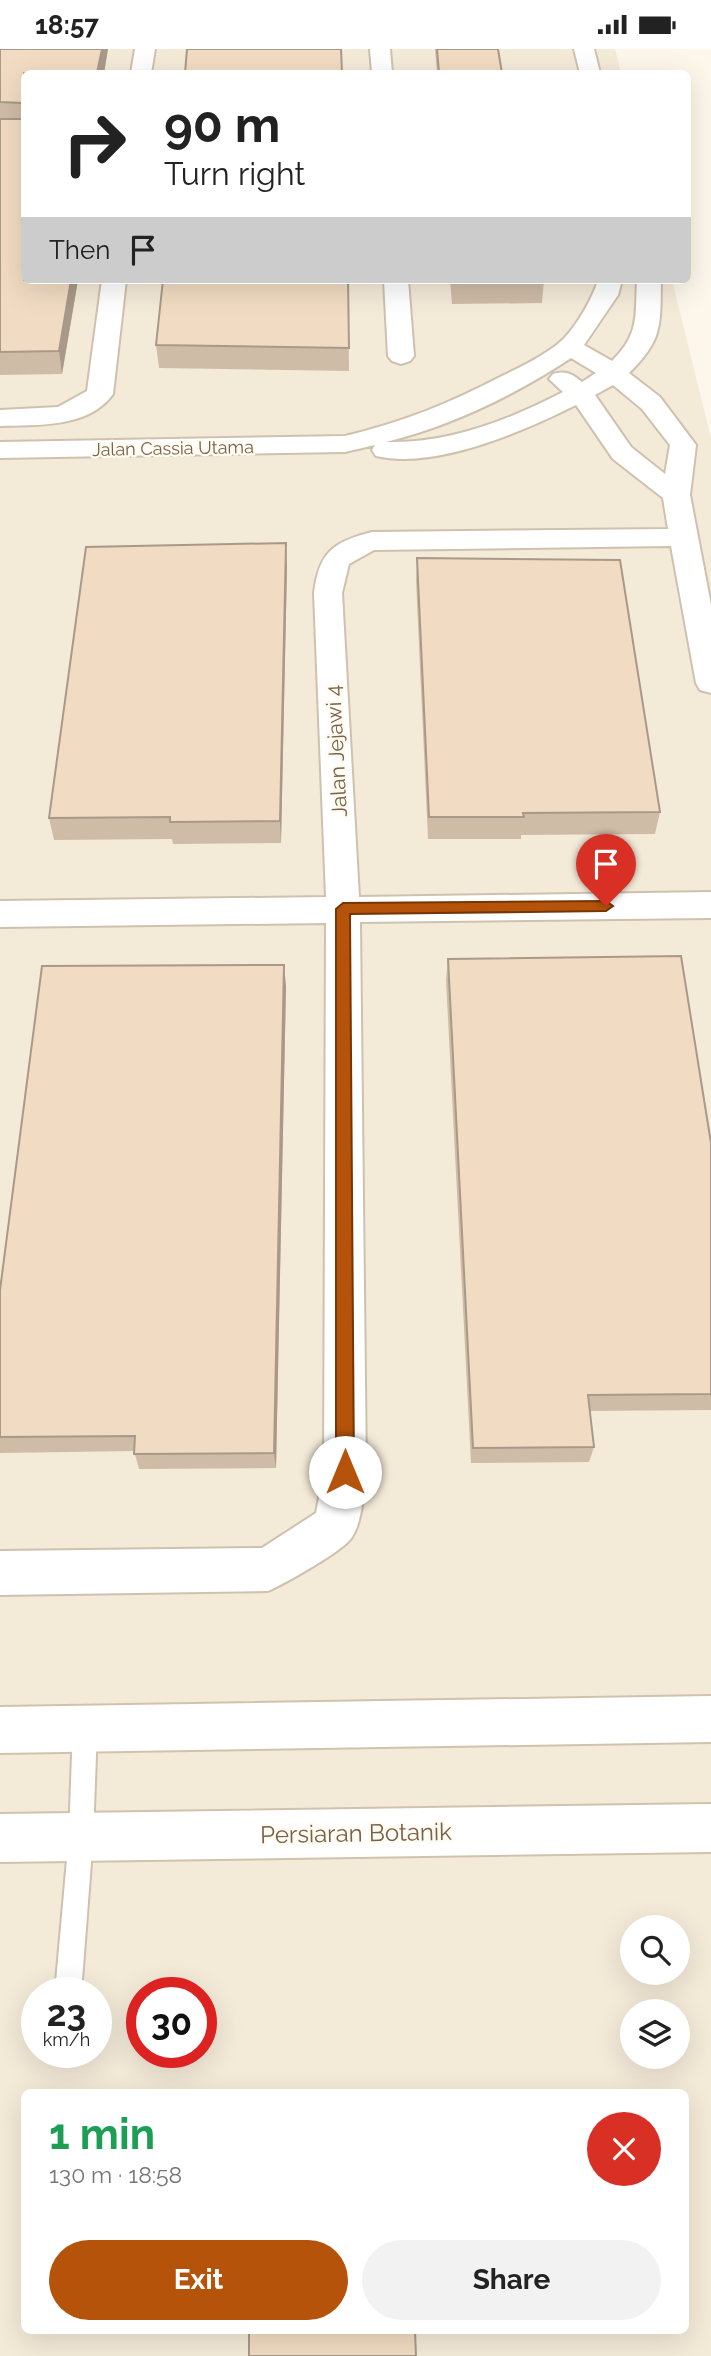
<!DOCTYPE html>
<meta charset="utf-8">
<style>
body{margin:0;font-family:Raleway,sans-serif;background:#f2f2f2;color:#222;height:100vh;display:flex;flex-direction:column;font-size:26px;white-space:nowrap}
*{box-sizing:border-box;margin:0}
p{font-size:23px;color:#767676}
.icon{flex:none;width:38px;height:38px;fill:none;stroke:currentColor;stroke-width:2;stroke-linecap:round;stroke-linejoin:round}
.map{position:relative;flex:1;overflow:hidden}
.sheet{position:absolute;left:21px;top:2040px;width:668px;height:245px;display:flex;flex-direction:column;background:#fff;border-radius:10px;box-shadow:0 7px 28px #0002}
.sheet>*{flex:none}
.guide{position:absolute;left:21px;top:21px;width:670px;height:214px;border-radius:10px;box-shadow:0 7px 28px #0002;background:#fff;color:#222;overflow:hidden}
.tools{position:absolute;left:620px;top:1866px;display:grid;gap:14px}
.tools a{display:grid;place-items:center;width:70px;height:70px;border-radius:50%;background:#fff;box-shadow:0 7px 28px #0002;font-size:35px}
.speed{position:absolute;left:21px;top:1928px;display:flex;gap:14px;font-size:35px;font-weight:700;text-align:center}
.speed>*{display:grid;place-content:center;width:91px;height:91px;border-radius:50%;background:#fff;box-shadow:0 7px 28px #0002;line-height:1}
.speed small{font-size:18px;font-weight:400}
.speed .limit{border:10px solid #d22;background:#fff;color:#111}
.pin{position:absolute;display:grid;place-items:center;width:60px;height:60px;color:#fff;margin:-72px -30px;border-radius:50% 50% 50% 0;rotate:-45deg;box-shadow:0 0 7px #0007}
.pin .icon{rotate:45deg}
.me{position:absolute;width:77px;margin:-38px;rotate:0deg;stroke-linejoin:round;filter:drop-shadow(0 0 5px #0008)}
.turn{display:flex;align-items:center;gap:24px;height:147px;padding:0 28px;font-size:32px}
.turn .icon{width:91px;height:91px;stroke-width:2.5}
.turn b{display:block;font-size:49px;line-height:60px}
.then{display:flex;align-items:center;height:66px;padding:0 28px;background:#0003;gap:14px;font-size:26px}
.round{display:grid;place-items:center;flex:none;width:74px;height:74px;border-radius:37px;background:#f2f2f2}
.head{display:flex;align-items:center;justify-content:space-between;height:119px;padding:0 28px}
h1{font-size:42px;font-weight:700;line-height:52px;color:#1e9e55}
.primary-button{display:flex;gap:14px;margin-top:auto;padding:14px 28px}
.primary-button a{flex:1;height:80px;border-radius:42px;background:#b45309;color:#fff;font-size:28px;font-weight:700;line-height:80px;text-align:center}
.primary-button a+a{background:#f2f2f2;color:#222}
.status{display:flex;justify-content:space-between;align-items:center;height:49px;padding:0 35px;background:#fff;direction:ltr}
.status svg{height:19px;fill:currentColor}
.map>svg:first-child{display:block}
</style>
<div class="status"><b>18:57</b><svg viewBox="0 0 49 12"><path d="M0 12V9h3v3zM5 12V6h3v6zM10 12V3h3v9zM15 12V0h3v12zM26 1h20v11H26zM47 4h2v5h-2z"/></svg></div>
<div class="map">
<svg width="711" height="2307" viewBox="0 0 711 2307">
<rect width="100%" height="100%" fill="#fcf7ea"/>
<path fill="#f4ead8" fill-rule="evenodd" d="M0 0H615L621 24H24V231H672L711 389V2307H0ZM632 1878H677V1923H632ZM37 1944H96V2004H37ZM142 1944H201V2004H142ZM632 1962H677V2007H632ZM24 2044H686V2282H24Z"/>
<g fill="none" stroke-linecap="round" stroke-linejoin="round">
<defs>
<path id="lane" d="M85 1667 93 1671 97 1679 93 1788 81 1944H55L69 1788 73 1679 77 1671Z"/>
<path id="street" d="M135 0H155L151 24H131Z
M370 0H390L392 24H372Z
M102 231H126L113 345C89 379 37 376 0 377V361L58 358 87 342Z
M384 231H408L414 307 410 312 401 315 392 312 388 307Z
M598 231H622L618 246 584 296 612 312C640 284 635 267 637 231H661C660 275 664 290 629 324L660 348 696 396 690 446 711 556V644L700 641 696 634 671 497 374 501 349 515 342 544 359 848 711 843V869L360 873 366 1423C363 1443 363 1471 352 1488 345 1501 284 1535 268 1542L0 1546V1502L262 1499 316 1464 324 1423 326 874 0 878V852L326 848 314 544C319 503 333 493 372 483L668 480 663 449 613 410 576 356C524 382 435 421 376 407L372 401 375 396 345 403 0 409V393L345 387C406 372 448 355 504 326 523 317 543 307 559 294 574 282 593 249 598 231ZM571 309 596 324 582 333C572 325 566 321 553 325L549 330 563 343C509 371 448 395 386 393 451 377 515 346 571 309ZM613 336 642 360 670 396 665 425 631 398 595 346Z"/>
<path id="secondary" d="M574 0H594L600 24H580Z
M711 1647V1693L0 1704V1658Z
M711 1755V1803L0 1813V1765Z"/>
</defs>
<use href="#lane" stroke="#cec1af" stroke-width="4"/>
<use href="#street" stroke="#cec1af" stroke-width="4"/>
<use href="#secondary" stroke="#d1c2ad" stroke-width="4"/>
<use href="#lane" fill="#fff" fill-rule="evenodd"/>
<use href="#street" fill="#fff" fill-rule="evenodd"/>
<use href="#secondary" fill="#fff" fill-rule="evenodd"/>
</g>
<path fill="#cfbca7" d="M0 0H108L104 24 24 231H78L62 325 0 326Z
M435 0H498L502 24H437Z
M348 231 349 322 159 319 156 296Z
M450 231H544L542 254 452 255Z
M417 509 660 763 655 785 521 786V790H428L416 532Z
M287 517 281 794 173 795 172 790 54 791 49 769Z
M448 910 711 1094V1361L590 1362 594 1398 589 1413 471 1414 446 931Z
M286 937 276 1419 139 1420 134 1402 0 1404V1241Z"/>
<path fill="#a99988" d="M102 0H108L104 24H97Z
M71 231H78L62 325 59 302Z
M286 494 287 517 281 794 280 772Z
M284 916 286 937 276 1419 274 1404Z"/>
<path fill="#f1dbc2" stroke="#a99988" stroke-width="2" d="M0 0H102L97 24H24V231H71L59 302 0 303V70H22V54L0 53Z
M187 0H341L342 24H185Z
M437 0H498L502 24H439Z
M163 231H348L349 299 156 296Z
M453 231H544L453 232Z
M286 494 280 772 170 773V768L49 769 86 498Z
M417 509 620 511 660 763 523 764 524 768H429Z
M681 907 711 1094V1345L588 1346 594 1398 473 1399 448 910Z
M284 916 274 1404 134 1405 135 1387 0 1388V1241L42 917Z
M249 2282H415L416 2307H249Z"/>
<path fill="#b45309" stroke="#753606" stroke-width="2" d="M606 852 613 857 606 862 350 865 354 1423 351 1429 345 1431 339 1429 336 1423V860L343 854Z"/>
<g text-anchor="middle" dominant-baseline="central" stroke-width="5" stroke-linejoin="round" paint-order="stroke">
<g font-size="18" fill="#77614d" stroke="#fffbf0">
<text transform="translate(173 399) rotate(-1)">Jalan Cassia Utama</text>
</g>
<g font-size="21" fill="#77614d" stroke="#fffbf0">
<text transform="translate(336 702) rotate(-93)">Jalan Jejawi 4</text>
</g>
<g font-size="24" fill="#77614d" stroke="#fffbf0">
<text transform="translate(356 1784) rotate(-1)">Persiaran Botanik</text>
</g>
</g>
</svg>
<div class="tools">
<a><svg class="icon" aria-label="search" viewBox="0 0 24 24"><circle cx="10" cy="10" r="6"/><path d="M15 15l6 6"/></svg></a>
<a><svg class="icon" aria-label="layers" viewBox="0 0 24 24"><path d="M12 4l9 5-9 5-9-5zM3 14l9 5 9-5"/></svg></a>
</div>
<div class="speed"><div>23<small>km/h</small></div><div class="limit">30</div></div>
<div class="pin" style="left:606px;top:857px;background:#d93025"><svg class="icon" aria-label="arrive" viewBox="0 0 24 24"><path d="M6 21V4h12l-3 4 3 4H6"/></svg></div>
<svg class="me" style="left:345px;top:1423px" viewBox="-20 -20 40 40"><circle r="19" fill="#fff"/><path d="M0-13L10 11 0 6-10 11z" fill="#b45309"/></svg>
<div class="guide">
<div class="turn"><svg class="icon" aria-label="right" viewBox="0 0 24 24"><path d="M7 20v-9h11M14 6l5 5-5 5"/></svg><div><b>90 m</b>Turn right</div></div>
<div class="then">Then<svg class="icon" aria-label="arrive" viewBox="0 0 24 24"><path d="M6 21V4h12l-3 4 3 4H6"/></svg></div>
</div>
<section class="sheet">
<div class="head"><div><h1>1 min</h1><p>130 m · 18:58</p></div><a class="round" style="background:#d93025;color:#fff"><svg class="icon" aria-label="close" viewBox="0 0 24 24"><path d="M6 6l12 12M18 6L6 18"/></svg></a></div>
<div class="primary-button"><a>Exit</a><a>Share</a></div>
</section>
</div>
